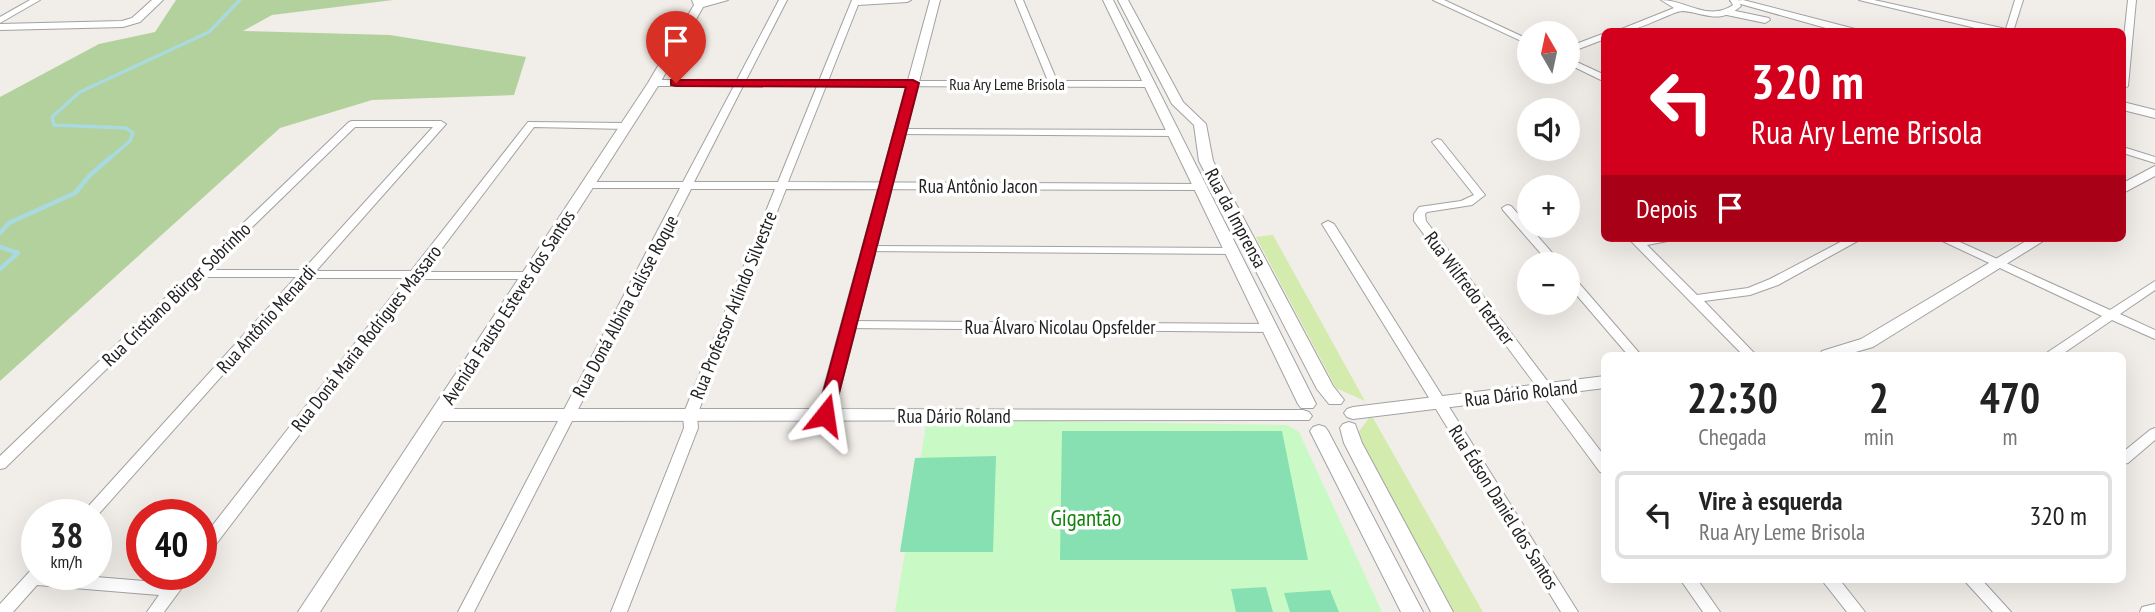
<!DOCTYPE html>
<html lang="pt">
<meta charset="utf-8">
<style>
body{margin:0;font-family:"PT Sans Narrow",sans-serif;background:#f2f2f2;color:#222;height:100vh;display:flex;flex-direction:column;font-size:26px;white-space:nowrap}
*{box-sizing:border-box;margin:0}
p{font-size:23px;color:#767676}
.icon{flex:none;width:38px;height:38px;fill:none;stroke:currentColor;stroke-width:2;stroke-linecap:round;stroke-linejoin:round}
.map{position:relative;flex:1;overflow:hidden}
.drawer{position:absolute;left:1601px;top:352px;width:525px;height:231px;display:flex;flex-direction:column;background:#fff;border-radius:10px;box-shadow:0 7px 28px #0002}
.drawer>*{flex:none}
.banner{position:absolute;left:1601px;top:28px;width:525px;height:214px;border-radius:10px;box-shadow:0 7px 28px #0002;background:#d2001d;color:#fff;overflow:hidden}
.needle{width:46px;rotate:351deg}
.buttons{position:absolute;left:1517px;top:21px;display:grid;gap:14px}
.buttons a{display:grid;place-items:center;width:63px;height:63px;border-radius:50%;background:#fff;box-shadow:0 7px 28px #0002;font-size:35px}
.speed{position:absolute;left:21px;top:499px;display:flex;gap:14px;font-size:35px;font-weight:700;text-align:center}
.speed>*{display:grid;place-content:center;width:91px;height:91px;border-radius:50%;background:#fff;box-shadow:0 7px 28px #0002;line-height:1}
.speed small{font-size:18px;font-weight:400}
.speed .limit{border:10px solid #d22;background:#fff;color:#111}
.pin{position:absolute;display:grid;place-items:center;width:60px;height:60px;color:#fff;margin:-72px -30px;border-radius:50% 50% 50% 0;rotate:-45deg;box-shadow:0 0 7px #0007}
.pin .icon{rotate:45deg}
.me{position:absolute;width:77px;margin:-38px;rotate:15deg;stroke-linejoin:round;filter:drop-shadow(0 0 5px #0008)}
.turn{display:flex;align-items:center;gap:24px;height:147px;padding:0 35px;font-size:32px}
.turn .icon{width:91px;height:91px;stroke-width:2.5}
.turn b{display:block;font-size:49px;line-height:60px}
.then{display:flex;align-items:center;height:66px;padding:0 35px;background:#0003;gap:14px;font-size:26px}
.eta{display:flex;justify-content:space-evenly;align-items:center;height:119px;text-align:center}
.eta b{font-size:42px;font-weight:700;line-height:49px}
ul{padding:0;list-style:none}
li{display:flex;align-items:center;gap:21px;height:88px;margin:0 14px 10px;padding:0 21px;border:4px solid #e0e0e0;border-radius:10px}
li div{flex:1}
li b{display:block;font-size:26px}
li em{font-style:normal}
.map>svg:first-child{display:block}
</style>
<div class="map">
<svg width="2155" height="612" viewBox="0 0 2155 612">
<rect width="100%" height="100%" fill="#f1ede8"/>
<path fill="#d4ebae" d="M1273 235 1365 401 1336 388 1256 237Z
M1371 415 1373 418 1483 612H1452L1448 609 1358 433Z"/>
<path fill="#b3d19c" d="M176 0H393L272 15 243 31 390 35 526 57 514 95 372 100 280 128 0 381V97L99 44 155 32Z"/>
<path fill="#c9fac6" d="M927 419 1287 425 1299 432 1382 612H895Z"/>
<path fill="#86e0b1" d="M1062 431H1282L1308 560H1060Z
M996 456 993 552H900L915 458Z
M1266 587 1273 612H1236L1231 589Z
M1330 590 1339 612H1290L1284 593Z"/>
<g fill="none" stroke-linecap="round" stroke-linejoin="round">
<path stroke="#a8dadf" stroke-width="3.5" d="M109 159 130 141 133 133 126 128 54 125 52 117 80 92 209 32 240 0"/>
<path stroke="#a8dadf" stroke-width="4.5" d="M0 233 9 223 75 193 90 175 111 157
M0 247 18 253 0 269"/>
<defs>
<path id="minor" d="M30 0H40L0 23V17Z
M779 0H787L746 80 819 81 852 0H911L907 2 858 5 828 81H1048L1015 0H1023L1057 81H1150L1155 84 1150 87 826 86 788 182 1201 184 1206 187 1201 190 786 189 697 415 698 428 627 612H611L684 428 683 415 775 189H691L474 612H458L680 188H587L582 185 587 182H683L734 86H654L649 83 654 80H737ZM743 86H817L778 182H694Z
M1433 0H1444L1530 40V45Z
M1661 0C1686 0 1708 22 1733 5L1730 0H1738L1741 6C1720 25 1705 13 1683 11 1678 11 1672 14 1667 16 1650 23 1633 32 1614 32L1674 8Z
M1859 0H1874L2006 29 2015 0H2023L2013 32H1992Z
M2128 0H2136L2128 86 2123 89V47Z
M1605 33V39L1568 53V47Z
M1568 58 1605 75V82L1568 64Z
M352 121H441L446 124 316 271H411L528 122 626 123 631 126 626 129 534 127 424 272H528L534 276 532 279H418L207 556 201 558V540L406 278H309L96 517V514H83L85 510 296 277H201L5 468 0 469V456L349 122ZM355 127H433L303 270H208Z
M900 129 1174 130 1179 133 1174 136 897 134V130Z
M1437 139 1441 140 1485 195 1472 205 1427 212 1425 214 1426 221 1605 457V473L1600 472 1414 221V214L1419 207 1461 201 1474 195 1432 142Z
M2123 147 2155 157V163L2123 153Z
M1507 205 1511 206 1562 264H1550L1503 210 1502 208Z
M1328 221 1334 224 1578 612H1561L1322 224Z
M1628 238H1675L1673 240 1647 245 1697 295 1748 288 1770 279 1848 238H1863L1778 285 1750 295 1704 301 1756 355H1743Z
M1936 238H1951L2110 310 2155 281V290L2120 314 2155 330V339L2112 320 2061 355H2047L2048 352 2102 316Z
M869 246 1233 248 1239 251 1233 254 865 251 863 249 865 247Z
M1568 274 1572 275 1641 355H1628L1568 285Z
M849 321 1271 324 1277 328 1271 332 845 328 843 325Z
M2155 428V440L2128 463 2123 464V452L2150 430Z
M37 568V574H60L168 583 175 574H192L164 612H147L159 595 37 585 13 612H0V604L31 570Z
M1680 579H1697L1720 612H1703Z
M1821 579H1839L1865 612H1847Z
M1963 579H1981L2011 612H1993Z
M2155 604V612H2140L2142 607Z"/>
<path id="tertiary" d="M152 0H163L140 22 123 27 0 30V24L122 21 132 18Z
M692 0H728L703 7 660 83 451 409H818L930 0H940L835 409 1303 410 1309 412 1312 416 1309 420 443 421 320 612H298L648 83 694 5Z
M1103 0H1113L1316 404 1313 408H1301L1298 404Z
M1118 0H1128L1183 102 1206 124 1213 161 1333 386 1344 400 1341 404H1329L1317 389 1199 161 1194 125 1172 104Z
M1743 0 1859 30 1860 32H1840L1730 1Z
M1726 9 1769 18 1770 20 1765 23 1722 14 1721 12Z
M2123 102 2155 110V118L2123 110Z
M2155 166V176L2123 193V183Z
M2031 238H2048L1873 347 1845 355H1820L1822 351 1861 339Z
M1605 376V388L1353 419 1347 417 1344 413 1347 409 1353 407Z
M1349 422 1355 424 1362 443 1453 612H1431L1344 443 1340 428 1343 424Z
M1319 425 1325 427 1328 431 1423 612H1401L1310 431 1313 427Z"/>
</defs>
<use href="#minor" stroke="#a2a2a2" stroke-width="2"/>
<use href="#tertiary" stroke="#a2a2a2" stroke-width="2"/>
<use href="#minor" fill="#fff" fill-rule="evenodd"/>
<use href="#tertiary" fill="#fff" fill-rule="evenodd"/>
</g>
<path fill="#d2001d" stroke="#880013" stroke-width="2" d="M671 80H913L919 83 832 420 825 421 817 415 906 87 676 86 671 85Z"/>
<g text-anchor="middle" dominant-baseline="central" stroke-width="7" stroke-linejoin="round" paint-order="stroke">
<g font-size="16" fill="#212121" stroke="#fff">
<text x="1007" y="84">Rua Ary Leme Brisola</text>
</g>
<g font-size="19" fill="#212121" stroke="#fff">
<text x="978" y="186">Rua Antônio Jacon</text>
<text transform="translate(1236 218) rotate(62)">Rua da Imprensa</text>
<text transform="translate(1470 288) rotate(53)">Rua Wilfredo Tetzner</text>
<text transform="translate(176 294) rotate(-44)">Rua Cristiano Bürger Sobrinho</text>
<text transform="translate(733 305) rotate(-68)">Rua Professor Arlíndo Silvestre</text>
<text transform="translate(625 306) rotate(-62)">Rua Doná Albina Calisse Roque</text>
<text transform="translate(508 307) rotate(-57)">Avenida Fausto Esteves dos Santos</text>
<text transform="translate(266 319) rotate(-48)">Rua Antônio Menardi</text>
<text x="1060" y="327">Rua Álvaro Nicolau Opsfelder</text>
<text transform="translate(366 338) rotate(-52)">Rua Doná Maria Rodrigues Massaro</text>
<text transform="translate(1521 393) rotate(-7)">Rua Dário Roland</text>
<text x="954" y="416">Rua Dário Roland</text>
<text transform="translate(1504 507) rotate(58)">Rua Édson Daniel dos Santos</text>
</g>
<g font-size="23" fill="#12830b" stroke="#fff">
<text x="1086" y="517">Gigantão</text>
</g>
</g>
</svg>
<div class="buttons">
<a><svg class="needle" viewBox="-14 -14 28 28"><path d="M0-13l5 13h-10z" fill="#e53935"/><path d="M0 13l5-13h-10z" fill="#767676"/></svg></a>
<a><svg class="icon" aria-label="sound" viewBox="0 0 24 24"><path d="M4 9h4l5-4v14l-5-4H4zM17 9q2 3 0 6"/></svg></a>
<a>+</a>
<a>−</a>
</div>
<div class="speed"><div>38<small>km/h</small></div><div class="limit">40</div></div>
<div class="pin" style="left:676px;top:83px;background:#d93025"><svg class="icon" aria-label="arrive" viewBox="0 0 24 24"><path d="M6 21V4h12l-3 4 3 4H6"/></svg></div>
<svg class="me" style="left:825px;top:415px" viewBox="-20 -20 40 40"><path d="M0-17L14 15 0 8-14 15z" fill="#d2001d" stroke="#fff" stroke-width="4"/></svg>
<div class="banner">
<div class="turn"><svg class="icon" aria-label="left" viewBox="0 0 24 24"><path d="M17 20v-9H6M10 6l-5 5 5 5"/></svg><div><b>320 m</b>Rua Ary Leme Brisola</div></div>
<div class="then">Depois<svg class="icon" aria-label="arrive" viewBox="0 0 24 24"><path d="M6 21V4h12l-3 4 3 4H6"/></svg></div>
</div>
<section class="drawer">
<div class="eta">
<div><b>22:30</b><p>Chegada</p></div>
<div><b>2</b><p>min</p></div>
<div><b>470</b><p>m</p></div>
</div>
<ul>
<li><svg class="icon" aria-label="left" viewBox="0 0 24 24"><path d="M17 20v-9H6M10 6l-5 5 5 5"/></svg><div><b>Vire à esquerda</b><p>Rua Ary Leme Brisola</p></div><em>320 m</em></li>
</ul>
</section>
</div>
